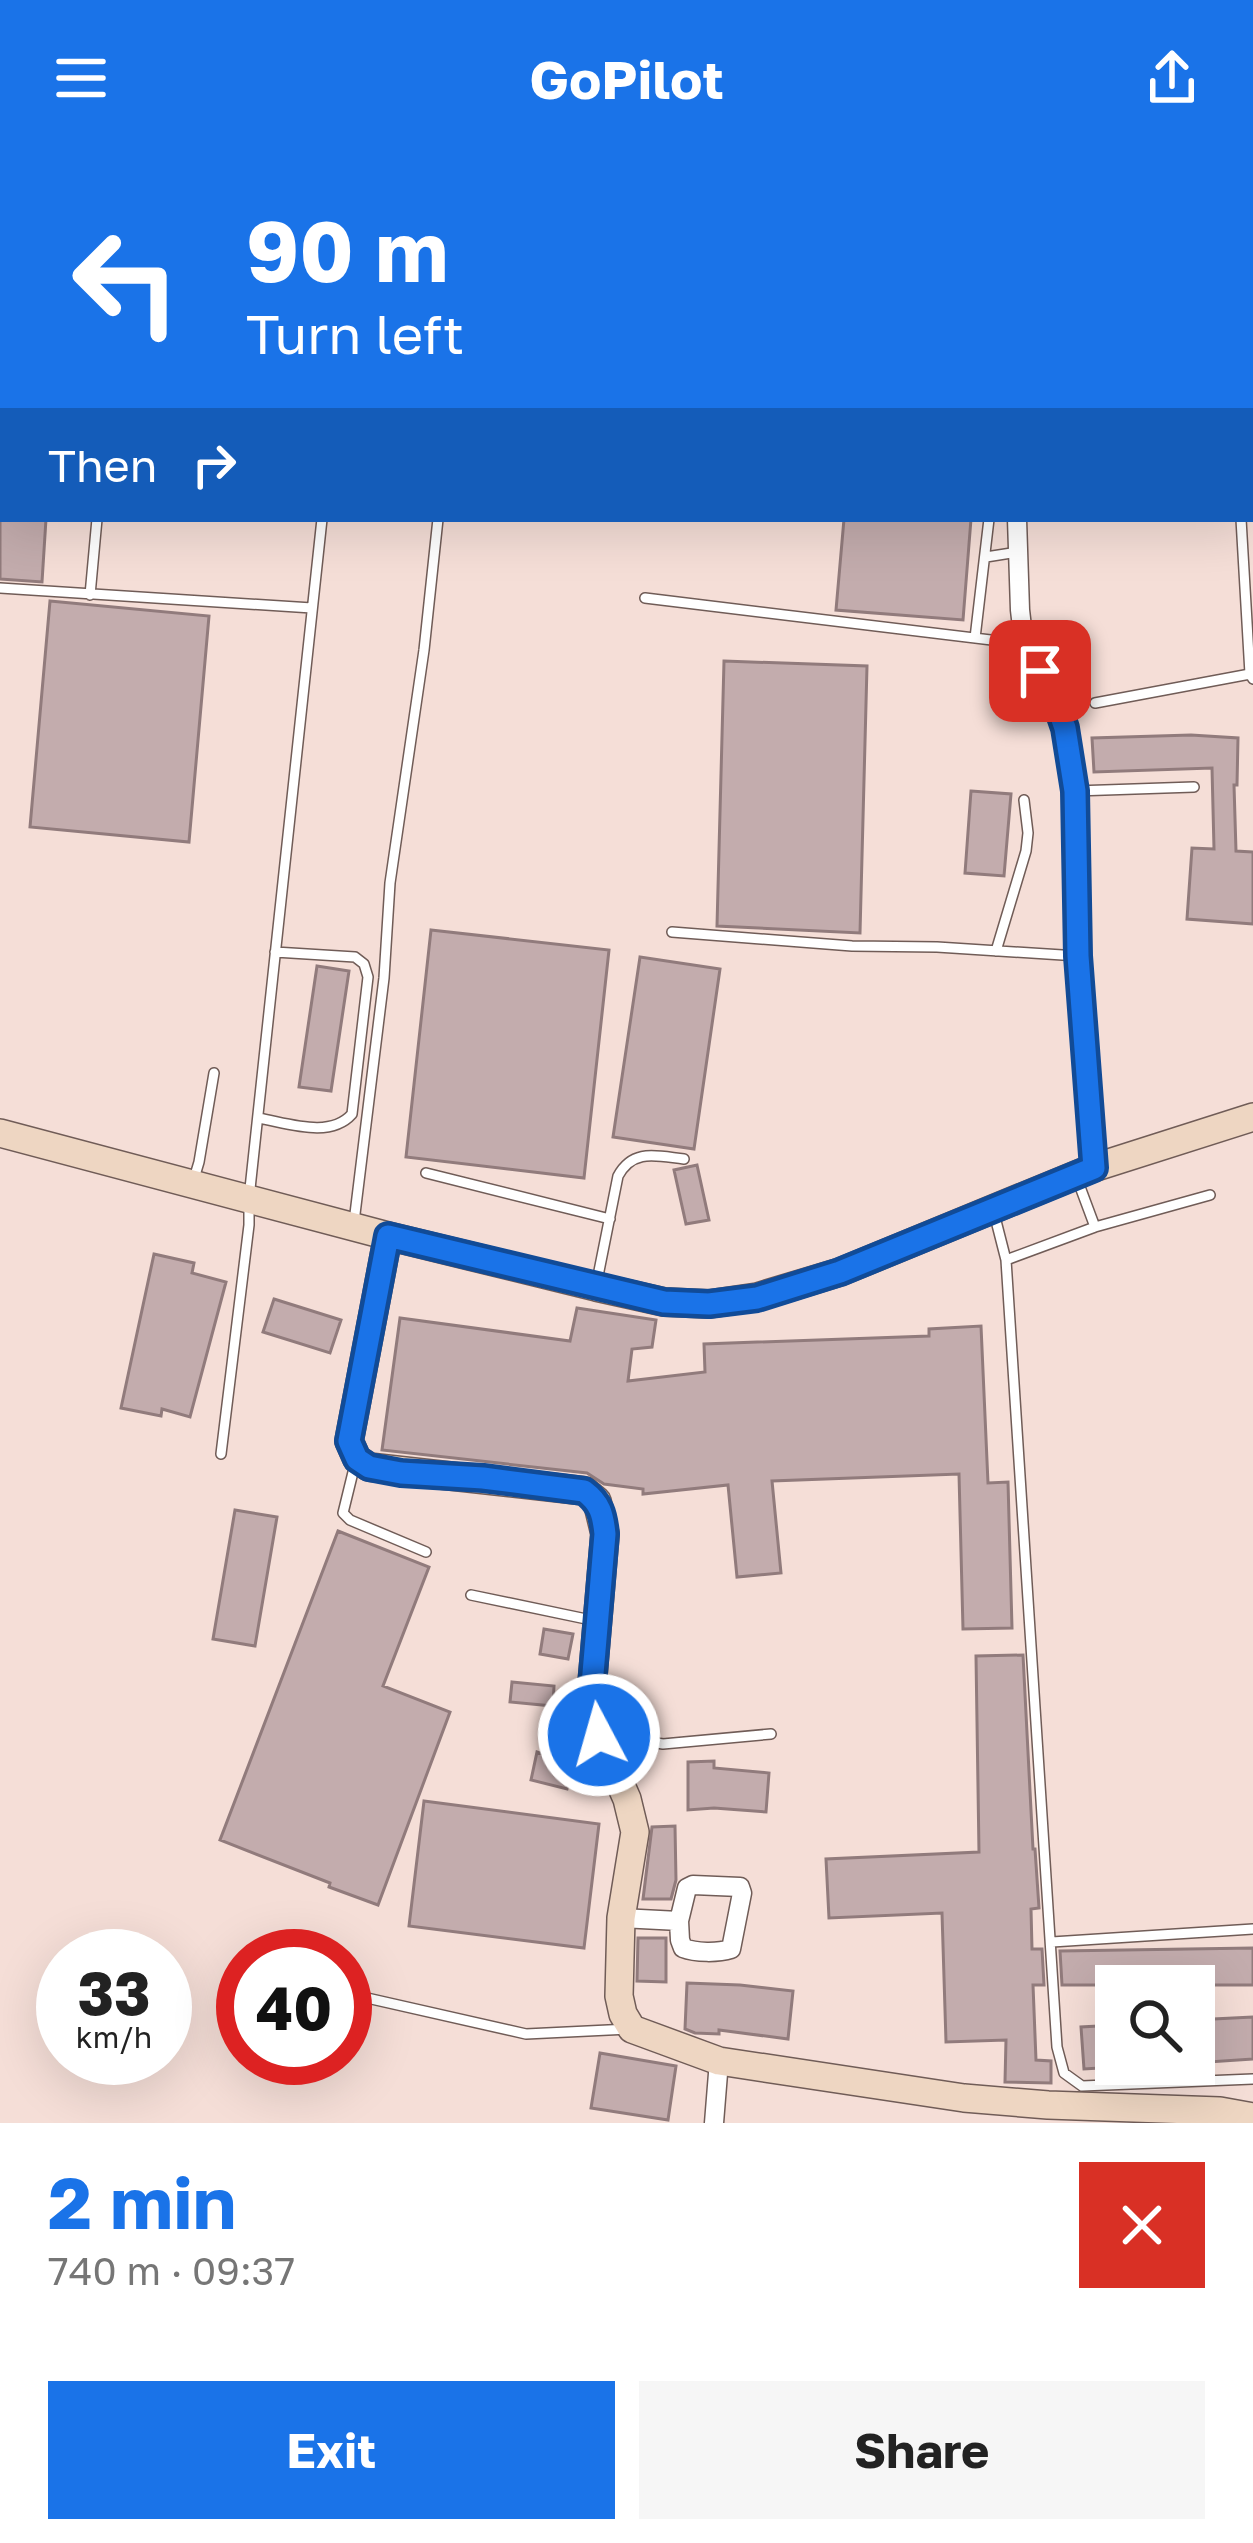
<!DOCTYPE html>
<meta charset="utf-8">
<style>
body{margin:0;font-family:"Golos Text",sans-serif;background:#f6f6f6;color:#222;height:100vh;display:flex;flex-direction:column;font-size:45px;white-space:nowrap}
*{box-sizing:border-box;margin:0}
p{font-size:39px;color:#767676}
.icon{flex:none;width:66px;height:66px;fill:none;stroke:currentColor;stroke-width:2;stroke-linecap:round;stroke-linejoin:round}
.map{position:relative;height:1967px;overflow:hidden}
.sheet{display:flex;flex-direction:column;background:#fff;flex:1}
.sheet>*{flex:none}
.top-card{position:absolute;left:0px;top:0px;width:1254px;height:366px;box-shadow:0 12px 48px #0002;background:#1a73e8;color:#fff;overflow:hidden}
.controls{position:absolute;left:1095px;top:1809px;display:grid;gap:24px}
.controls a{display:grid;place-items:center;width:120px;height:120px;border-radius:0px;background:#fff;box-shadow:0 12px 48px #0002;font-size:60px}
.speed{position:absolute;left:36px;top:1773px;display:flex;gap:24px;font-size:60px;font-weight:700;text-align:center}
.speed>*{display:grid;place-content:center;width:156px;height:156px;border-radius:50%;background:#fff;box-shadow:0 12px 48px #0002;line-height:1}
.speed small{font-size:30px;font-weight:400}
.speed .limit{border:18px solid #d22;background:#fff;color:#111}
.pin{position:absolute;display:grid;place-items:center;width:102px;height:102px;color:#fff;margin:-51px;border-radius:24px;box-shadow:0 6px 18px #0006}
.me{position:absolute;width:132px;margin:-66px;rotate:354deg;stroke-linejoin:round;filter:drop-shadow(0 0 9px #0008)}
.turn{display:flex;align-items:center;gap:42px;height:252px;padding:0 48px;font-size:54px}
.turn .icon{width:156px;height:156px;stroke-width:2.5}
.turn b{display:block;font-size:84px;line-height:102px}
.then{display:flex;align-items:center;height:114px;padding:0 48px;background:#0003;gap:24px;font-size:45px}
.round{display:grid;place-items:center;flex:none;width:126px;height:126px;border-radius:0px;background:#f6f6f6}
.headline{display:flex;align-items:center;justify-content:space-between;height:204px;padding:0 48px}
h1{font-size:72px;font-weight:700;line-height:90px;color:#1a73e8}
.cta{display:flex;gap:24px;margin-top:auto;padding:24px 48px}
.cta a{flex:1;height:138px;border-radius:0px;background:#1a73e8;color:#fff;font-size:48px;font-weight:700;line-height:138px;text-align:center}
.cta a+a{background:#f6f6f6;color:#222}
header{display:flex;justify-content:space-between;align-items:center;height:156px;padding:0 48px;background:#1a73e8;color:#fff;font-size:54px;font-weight:700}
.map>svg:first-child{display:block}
</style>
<header><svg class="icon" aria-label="menu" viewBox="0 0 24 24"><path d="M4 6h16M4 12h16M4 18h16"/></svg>GoPilot<svg class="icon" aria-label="share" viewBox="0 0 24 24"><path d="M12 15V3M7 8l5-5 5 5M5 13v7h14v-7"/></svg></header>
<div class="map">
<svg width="1253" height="1967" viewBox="0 0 1253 1967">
<rect width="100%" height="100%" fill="#f5ded7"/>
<path fill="#c3acad" stroke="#917b7c" stroke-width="3" d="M0 363H46L42 426 0 423Z
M844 363H971L963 464 836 454Z
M50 445 209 460 189 686 30 671Z
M724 505 867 510 860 777 717 770Z
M1191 579 1238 582 1237 629H1234L1236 695 1253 696V768L1187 763 1192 692 1214 693 1212 612 1094 616 1092 582Z
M971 635 1011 638 1004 720 965 717Z
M431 774 609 794 584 1022 406 1001Z
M640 801 720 813 694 993 613 981Z
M317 810 349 815 331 935 299 931Z
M697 1009 709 1064 686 1068 674 1014Z
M154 1098 194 1107 192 1117 226 1126 190 1261 162 1253 161 1260 121 1252Z
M274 1143 341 1164 330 1197 263 1176Z
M577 1152 656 1164 652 1191 632 1193 628 1225 705 1216 704 1188 929 1180V1173L981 1170 988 1327 1008 1326 1012 1472 963 1473 959 1318 772 1325 781 1417 737 1421 728 1329 643 1338V1333L604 1328 587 1317 382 1294 400 1162 570 1185Z
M235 1354 277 1361 255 1490 213 1483Z
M338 1375 429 1411 383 1530 450 1556 378 1749 329 1731 330 1727 220 1684Z
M544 1473 573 1478 568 1503 540 1498Z
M1023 1499 1033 1693H1035L1039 1752 1031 1753 1032 1793H1042L1044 1829H1033L1036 1904 1051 1905V1927L1005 1926 1006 1884 946 1886 942 1757 829 1762 826 1703 979 1696 976 1500Z
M512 1526 554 1530 553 1550 510 1546Z
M548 1575 579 1582 567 1633 531 1624 537 1596 543 1598Z
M714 1605V1612L769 1617 766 1656 714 1652 688 1654V1606Z
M424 1645 599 1668 584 1792 409 1770Z
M675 1670 676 1724 671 1743H643L652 1671Z
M638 1782H666V1826L637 1825Z
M1253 1792V1829H1062L1060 1795Z
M687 1827 740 1829 793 1835 788 1883 719 1874V1878L695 1877 685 1873Z
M1253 1861V1903L1194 1907V1864Z
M1116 1869V1911L1084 1913 1081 1871Z
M600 1897 676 1910 668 1964 591 1952Z"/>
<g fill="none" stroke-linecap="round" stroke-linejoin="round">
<defs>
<path id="lane" d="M0 215H3
M1241 363 1250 518
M986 401 1018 396
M0 432 312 452
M90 439 97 363
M645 442 1024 488
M975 482 989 363
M1095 547 1250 518 1253 523
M1075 635 1194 631
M672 776 852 790 937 791 1078 800
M996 795 1026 695 1028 677 1024 644
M258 962C288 967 330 983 352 958L368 821 364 808 355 801 275 796
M426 1017 610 1063
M1076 1020 1095 1071
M193 1026 199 1006 214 917
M1210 1039 1095 1071 1006 1104 1057 1891 1064 1917 1082 1930 1253 1923
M994 1057 1006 1104
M354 1066 384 822 390 727 424 494 438 363
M597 1125 618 1020C633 992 657 1000 684 1003
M221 1298 249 1069V1042L322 363
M355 1308 343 1357 350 1364 426 1396
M471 1439 591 1464
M604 1579 663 1588 771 1578
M1052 1786 1253 1773
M345 1837 526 1878 629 1873"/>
<path id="street" d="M1003 0V3
M1017 363 1020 454 1024 488 1055 543 1065 572 1075 635 1078 800 1093 1012
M621 1762 679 1765 680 1784 683 1792C696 1797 718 1797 731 1793L732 1788 742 1737 740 1731 693 1729 687 1732 679 1765
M714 1967 719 1905"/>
<path id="secondary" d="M0 977 388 1080 596 1131 664 1146 709 1148 757 1141 840 1116 1093 1012 1253 961
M388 1080 349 1285 357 1303 369 1311 585 1335 597 1345 605 1378 592 1529 599 1579 627 1643 635 1676 621 1762 619 1840 623 1858 632 1873 719 1905 964 1942 1048 1949 1220 1955 1253 1961"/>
</defs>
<use href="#lane" stroke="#705c57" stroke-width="12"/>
<use href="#street" stroke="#705c57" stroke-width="21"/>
<use href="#secondary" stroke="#705c57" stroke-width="30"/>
<use href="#lane" stroke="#fff" stroke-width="9"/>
<use href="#street" stroke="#fff" stroke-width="18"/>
<use href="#secondary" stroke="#eed6c2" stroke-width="27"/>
</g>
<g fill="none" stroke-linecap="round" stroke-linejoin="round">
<defs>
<path id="route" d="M599 1579 592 1529 605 1378C603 1358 600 1347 584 1335L483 1322 401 1317 369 1311 357 1303 349 1285 388 1080 664 1146 709 1148 757 1142 840 1116 1094 1012 1078 800 1075 635 1065 572 1055 543 1040 515"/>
</defs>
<use href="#route" stroke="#114b97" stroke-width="30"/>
<use href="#route" stroke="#1a73e8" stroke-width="21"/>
</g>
</svg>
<div class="controls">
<a><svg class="icon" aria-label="search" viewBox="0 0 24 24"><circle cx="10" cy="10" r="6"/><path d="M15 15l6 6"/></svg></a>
</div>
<div class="speed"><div>33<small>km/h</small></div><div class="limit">40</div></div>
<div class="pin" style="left:1040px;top:515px;background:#d93025"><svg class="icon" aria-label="arrive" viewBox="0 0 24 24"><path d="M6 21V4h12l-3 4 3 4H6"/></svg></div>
<svg class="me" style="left:599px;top:1579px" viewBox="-20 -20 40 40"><circle r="17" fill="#1a73e8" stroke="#fff" stroke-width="3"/><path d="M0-11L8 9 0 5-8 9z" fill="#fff"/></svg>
<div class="top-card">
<div class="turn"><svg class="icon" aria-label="left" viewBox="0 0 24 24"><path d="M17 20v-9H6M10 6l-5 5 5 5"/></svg><div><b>90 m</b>Turn left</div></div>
<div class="then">Then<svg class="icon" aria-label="right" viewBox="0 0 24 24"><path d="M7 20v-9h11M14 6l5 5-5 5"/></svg></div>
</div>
</div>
<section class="sheet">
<div class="headline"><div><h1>2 min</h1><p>740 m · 09:37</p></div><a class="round" style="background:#d93025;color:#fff"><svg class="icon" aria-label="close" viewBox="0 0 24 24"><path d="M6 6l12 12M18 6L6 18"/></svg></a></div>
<div class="cta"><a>Exit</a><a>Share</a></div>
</section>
